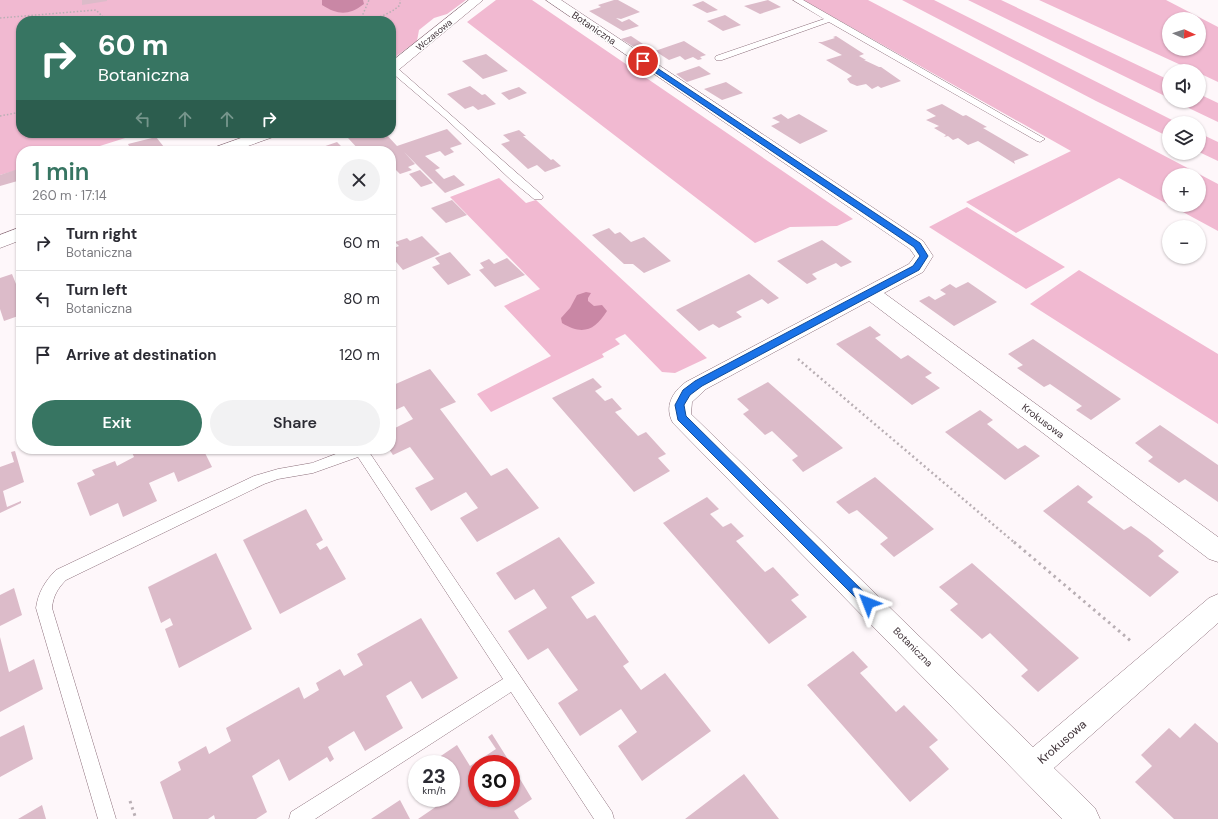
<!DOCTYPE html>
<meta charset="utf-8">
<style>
body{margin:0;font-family:"DM Sans",sans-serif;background:#f2f2f3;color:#2b2b33;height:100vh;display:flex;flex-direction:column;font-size:15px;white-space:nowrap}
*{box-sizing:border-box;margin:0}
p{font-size:13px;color:#7c7c81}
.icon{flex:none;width:22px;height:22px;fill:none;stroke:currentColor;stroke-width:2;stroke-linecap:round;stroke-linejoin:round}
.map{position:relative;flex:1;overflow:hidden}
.panel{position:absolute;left:16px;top:146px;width:380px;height:308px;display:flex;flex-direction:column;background:#fff;border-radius:16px;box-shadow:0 1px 3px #0004}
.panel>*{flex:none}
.top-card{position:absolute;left:16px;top:16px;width:380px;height:122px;border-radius:16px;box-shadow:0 1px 3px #0004;background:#377562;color:#fff;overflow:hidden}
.needle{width:26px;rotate:93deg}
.buttons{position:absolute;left:1162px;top:12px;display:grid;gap:8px}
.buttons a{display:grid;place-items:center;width:44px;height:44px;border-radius:50%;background:#fff;box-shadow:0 1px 3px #0004;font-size:20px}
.speed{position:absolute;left:408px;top:755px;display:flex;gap:8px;font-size:20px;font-weight:700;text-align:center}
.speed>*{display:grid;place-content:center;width:52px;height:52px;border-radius:50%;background:#fff;box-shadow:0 1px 3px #0004;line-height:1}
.speed small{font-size:10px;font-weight:400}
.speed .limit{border:6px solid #d22;background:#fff;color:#111}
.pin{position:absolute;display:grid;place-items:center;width:34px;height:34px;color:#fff;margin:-17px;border:2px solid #fff;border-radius:50%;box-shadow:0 1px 4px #0007}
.me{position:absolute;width:44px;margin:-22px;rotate:315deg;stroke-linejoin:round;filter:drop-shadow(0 0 3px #0008)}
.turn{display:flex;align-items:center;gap:14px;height:84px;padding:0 16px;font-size:18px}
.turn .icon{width:52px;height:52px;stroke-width:2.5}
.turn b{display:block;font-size:28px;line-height:34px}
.lanes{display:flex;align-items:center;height:38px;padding:0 16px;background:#0003;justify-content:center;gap:20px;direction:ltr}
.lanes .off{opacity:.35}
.round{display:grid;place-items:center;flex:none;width:42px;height:42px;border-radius:21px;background:#f2f2f3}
.head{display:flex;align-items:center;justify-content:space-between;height:68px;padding:0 16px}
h1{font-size:24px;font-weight:600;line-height:30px;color:#377562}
.primary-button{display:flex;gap:8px;margin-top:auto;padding:8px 16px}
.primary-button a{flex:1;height:46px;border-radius:24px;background:#377562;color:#fff;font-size:16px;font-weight:600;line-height:46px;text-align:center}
.primary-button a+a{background:#f2f2f3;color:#2b2b33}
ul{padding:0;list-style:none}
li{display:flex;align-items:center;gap:12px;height:56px;padding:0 16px;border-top:1px solid #e1e1e2}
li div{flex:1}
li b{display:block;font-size:15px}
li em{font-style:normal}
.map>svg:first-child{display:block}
</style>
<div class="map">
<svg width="1218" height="819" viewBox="0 0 1218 819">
<rect width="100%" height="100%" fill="#fef7fa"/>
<path fill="#f1b9d1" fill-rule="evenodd" d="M0 0H466L447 14 434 18 419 30 417 41 391 60V21H21V133H141L84 151H21V169L0 175Z
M496 0H532L853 219 837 226 790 227 755 243 467 22Z
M803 0H868L1218 184V231L1170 205H1199V175H1169V205L1119 178 1016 233 966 202 1071 151Z
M902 0H934L1178 123H1169V137L1096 101Z
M968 0H1001L1169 80V98Z
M1039 0H1166L1218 27V82L1199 73V71H1194ZM1169 19H1199V49H1169Z
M1199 94 1218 103V122L1174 101H1199Z
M1199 133 1218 142V161L1199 152Z
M499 178 526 203 536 200 707 358 675 373 662 372 625 334 615 339 620 344 602 354 604 357 491 412 477 394 551 356 504 306 540 289 450 197Z
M967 207 1065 267 1026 289 929 227Z
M1079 270 1218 354V424L1030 304Z"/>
<path fill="#c987a5" d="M322 0H363L364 4C348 16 338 15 322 5Z
M586 292 591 293 588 298V301L594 306 602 305 607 311C595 330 583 336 562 323L561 318 570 308 577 295Z"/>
<path fill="#dcbbc9" d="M82 0H107V1L82 5Z
M614 0H618L640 12 621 19 616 18 622 22 629 19 639 26 623 31 589 11 601 7 598 5Z
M768 0 781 7 760 14 744 6Z
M703 1 718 10 707 13 692 5Z
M725 15 741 25 723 31 707 21Z
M631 36 643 44 653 48 642 52 621 39Z
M836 36 864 54 859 56 866 60H864L879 67H881L901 81 881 88 878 86 872 89 866 84 857 86 850 83 847 79 852 76 826 60 842 55 818 42H822L835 38 833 37Z
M684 41 706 55 700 57 702 59 698 60 693 57 685 60 680 56 669 60 655 51Z
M486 54 508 71 483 79 462 61Z
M699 66 711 74 687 82 676 74Z
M726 82 743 93 722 100 704 89Z
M470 86 482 95 485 94 496 104 478 110 473 106 465 109 447 94Z
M519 87 527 93 509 100 501 93Z
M942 104 963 116 966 115 987 127 983 128 1029 155 1014 161 1015 164 978 141 968 145 958 138 953 140 948 136 944 137 946 135 934 128 939 126 926 120 936 116 926 110Z
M781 114 788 119 799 114 828 131 800 144 771 126 780 122 772 118Z
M447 129 462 144 450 148 454 152 445 156 440 151 425 156 440 168 435 170 444 179 454 175 465 185 445 193 404 152 415 164 408 167 412 170 400 174 391 165V151H360L348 138 363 133H385L397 146Z
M519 130 526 136H523L551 160 553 159 561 166 545 172 537 165 528 169 501 144 510 141 503 135Z
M156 137 164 147 151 151H115L129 146 128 144Z
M337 142 346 151H311Z
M18 169 21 180 0 186V175Z
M420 170 433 183 421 187 409 174Z
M452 200 467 215 446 223 431 208Z
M609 228 615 234 620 232 631 242 644 237 671 261 644 273 633 264H624L592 235Z
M422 236 440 254 403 270 391 256V249L399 246 395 242 407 238 410 241Z
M822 240 852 262 841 267 836 263 812 274 817 279 807 284 777 261Z
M450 252 471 275 448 285 432 267 440 264 435 258Z
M507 258 525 275 495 287 479 270 484 268 480 263 489 259 494 264Z
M12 274 18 289 21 288V315L4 321 0 309V278Z
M749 274 779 298 768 304 762 299 736 312 742 317 719 328 713 324 699 331 676 310Z
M968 282 997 302 954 326 919 301 929 296 935 300 946 294 940 290 950 284 956 288Z
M870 326 881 335 875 338 901 359 908 355 932 373 925 377 940 388 912 405 836 344Z
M1033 339 1061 358 1121 399 1091 420 1076 410 1082 406 1050 384 1044 387 1017 368 1023 365 1008 354Z
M430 369 456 402 440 409 491 476 507 468 539 508 477 542 460 518 478 508 466 492 431 511 415 488 434 479 410 447 393 455 389 449H391V430L413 419 404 406 391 412V386Z
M593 378 602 387 595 391 605 401 612 398 622 409 615 412 638 436 646 432 666 454 658 458 670 471 634 492 552 398Z
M768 382 792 403 843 448 803 472 792 460 798 456 772 431 765 435 743 414 749 410 737 399Z
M980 410 993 420 987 424 1018 449 1025 445 1040 456 1005 480 945 432Z
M1160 425 1218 465V502L1185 479 1179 483 1148 461 1153 457 1135 443Z
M134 449H203L212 467 178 482 174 472 149 483 157 501 123 517 118 503 90 516 77 483 95 475 92 470 115 461 117 466 134 457 131 450Z
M15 451 24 482 3 491 7 507 21 501V503L0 513V467L14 462 11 452Z
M875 477 934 529 894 557 880 544 888 538 857 510 849 514 836 502Z
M1078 485 1093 497 1087 502 1124 530 1131 526 1148 538 1164 551 1158 556 1179 572 1150 597 1043 511Z
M707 497 719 509 710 514 723 527 731 523 744 536 736 541 765 572 773 567 799 595 791 600 807 617 769 644 663 523Z
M306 509 323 540 316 544 320 550 327 546 346 579 280 614 243 540Z
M559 537 595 583 571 597 587 619 595 615 629 662 623 666 641 690 665 673 711 731 642 781 618 746 637 732 621 709 580 736 558 703 578 690 548 648 528 660 508 631 547 608 534 589 515 600 496 573Z
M216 553 252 629 179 668 165 629 173 625 170 618 161 623 148 587Z
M972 563 1079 658 1038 692 1021 676 1028 670 990 633 982 639 950 610 958 604 939 587Z
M14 588 22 615 0 626V595Z
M421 618 458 678 422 699 411 681 386 696 403 728 365 751 354 731 328 747 334 759 330 762 327 757 289 781 279 759 252 776 267 812 256 819H215L214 815 208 819H173L160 782 181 770 178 762 206 746 209 754 231 741 226 728 297 688 299 687 304 699 319 690 316 683 340 669 344 676 363 665 357 654Z
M0 637 9 672 34 659 43 689 0 712Z
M853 651 868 667 860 673 896 712 904 705 938 740 929 747 949 769 910 802 807 685Z
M1195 723 1218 743V819H1174L1135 782 1152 766 1141 755 1169 728 1180 738Z
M24 725 33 759 0 777V737Z
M492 734 511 764H477V798H511V764L532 799 514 811 519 819H418L440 804 436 798H451V764H429L457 745 470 766 496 749 488 737Z
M744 774 779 819H685Z
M400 800 410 819H371Z
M42 805 46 819H18Z"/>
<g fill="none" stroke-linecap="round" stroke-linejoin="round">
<defs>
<path id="lane" d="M793 0H803L1045 139 1040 142 1037 141 829 22 722 60H716L715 58 716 56 824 19Z
M391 66H395L542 195 543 197 542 199H534L511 180 445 118 391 72Z
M349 449H367L612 812 614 819H594L511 692 315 819H289L291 812 503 679 358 457 313 473 278 479 264 484 66 580C58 588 53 596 52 608L116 819H98L36 608C38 593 45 581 56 570L254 476 278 469 312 463Z"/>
<path id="street" d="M469 0H483L396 72 391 73V62Z
M546 0H561L923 241 933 256 923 272 884 293 1218 537V562L1209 559 869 301 706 389 692 402 691 414 1033 747 1209 598 1218 594V623L1054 768 1095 808 1100 819H1062L673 423C664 407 672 392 686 382L909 264 915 256 910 249Z
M255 133H278L276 136 234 151H211L213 148Z
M21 227V240L0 248V235Z"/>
</defs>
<use href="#lane" stroke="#8c6f7b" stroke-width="1"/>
<use href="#street" stroke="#8c6f7b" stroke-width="1"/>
<path stroke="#b9afb4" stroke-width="1.5" stroke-dasharray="1.5 2" stroke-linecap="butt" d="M0 18 96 10 107 21
M360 21 369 0
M363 21C377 18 389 15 400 5V0
M0 116 21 112"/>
<path stroke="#b9afb4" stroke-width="2.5" stroke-dasharray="2 3" stroke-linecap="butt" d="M798 359 1015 543"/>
<path stroke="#b9afb4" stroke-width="3" stroke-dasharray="2.5 4" stroke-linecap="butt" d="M1014 542 1132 642
M130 801 136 819"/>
<use href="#lane" fill="#fff" fill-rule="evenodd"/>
<use href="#street" fill="#fff" fill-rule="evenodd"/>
</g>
<path fill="#1a73e8" stroke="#114b97" d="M641 60H645L920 243 928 256 919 270 702 386 690 395 684 405 686 416 872 600 874 603 872 607 868 608 865 607 678 420 675 405 683 390 695 381 913 266 920 256 914 247 641 63Z"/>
<g text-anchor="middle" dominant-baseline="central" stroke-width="3" stroke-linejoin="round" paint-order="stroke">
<g font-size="9" fill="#3e3137" stroke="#fff">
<text transform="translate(434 35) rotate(-40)">Wczasowa</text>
</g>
<g font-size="10" fill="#3e3137" stroke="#fff">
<text transform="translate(594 28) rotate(34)">Botaniczna</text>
<text transform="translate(1043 421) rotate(37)">Krokusowa</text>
<text transform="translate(913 647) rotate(45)">Botaniczna</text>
</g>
<g font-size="12" fill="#3e3137" stroke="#fff">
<text transform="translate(1062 742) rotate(-41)">Krokusowa</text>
</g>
</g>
</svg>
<div class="buttons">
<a><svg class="needle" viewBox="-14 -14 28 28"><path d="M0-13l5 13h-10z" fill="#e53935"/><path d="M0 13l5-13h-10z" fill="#7c7c81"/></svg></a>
<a><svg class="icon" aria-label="sound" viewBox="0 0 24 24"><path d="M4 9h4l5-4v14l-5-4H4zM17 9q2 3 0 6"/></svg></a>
<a><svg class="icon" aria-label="layers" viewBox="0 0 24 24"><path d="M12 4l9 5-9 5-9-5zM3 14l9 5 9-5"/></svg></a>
<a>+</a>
<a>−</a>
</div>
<div class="speed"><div>23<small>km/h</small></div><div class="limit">30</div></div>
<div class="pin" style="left:643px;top:61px;background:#d93025"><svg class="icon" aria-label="arrive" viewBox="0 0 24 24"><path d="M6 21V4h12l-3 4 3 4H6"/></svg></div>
<svg class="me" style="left:868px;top:603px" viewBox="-20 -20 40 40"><path d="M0-17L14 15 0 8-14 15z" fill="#1a73e8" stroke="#fff" stroke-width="4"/></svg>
<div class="top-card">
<div class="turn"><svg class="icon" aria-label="right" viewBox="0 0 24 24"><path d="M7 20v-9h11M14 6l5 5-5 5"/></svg><div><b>60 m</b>Botaniczna</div></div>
<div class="lanes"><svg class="icon off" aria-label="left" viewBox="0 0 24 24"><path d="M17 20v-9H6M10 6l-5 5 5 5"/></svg><svg class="icon off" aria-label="ahead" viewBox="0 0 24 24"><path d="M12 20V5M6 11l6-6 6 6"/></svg><svg class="icon off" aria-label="ahead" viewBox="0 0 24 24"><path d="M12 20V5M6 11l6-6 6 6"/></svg><svg class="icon" aria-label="right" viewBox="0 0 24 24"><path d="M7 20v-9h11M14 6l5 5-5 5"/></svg></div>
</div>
<section class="panel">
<div class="head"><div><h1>1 min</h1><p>260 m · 17:14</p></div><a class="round"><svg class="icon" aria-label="close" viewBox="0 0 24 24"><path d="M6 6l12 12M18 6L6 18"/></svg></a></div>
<ul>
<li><svg class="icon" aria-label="right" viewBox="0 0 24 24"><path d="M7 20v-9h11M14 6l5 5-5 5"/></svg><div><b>Turn right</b><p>Botaniczna</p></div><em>60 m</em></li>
<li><svg class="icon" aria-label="left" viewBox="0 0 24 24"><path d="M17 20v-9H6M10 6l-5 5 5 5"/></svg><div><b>Turn left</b><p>Botaniczna</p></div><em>80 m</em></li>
<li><svg class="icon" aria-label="arrive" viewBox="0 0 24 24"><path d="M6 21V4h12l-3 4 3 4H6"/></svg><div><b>Arrive at destination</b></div><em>120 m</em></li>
</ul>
<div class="primary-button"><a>Exit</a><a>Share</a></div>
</section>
</div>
